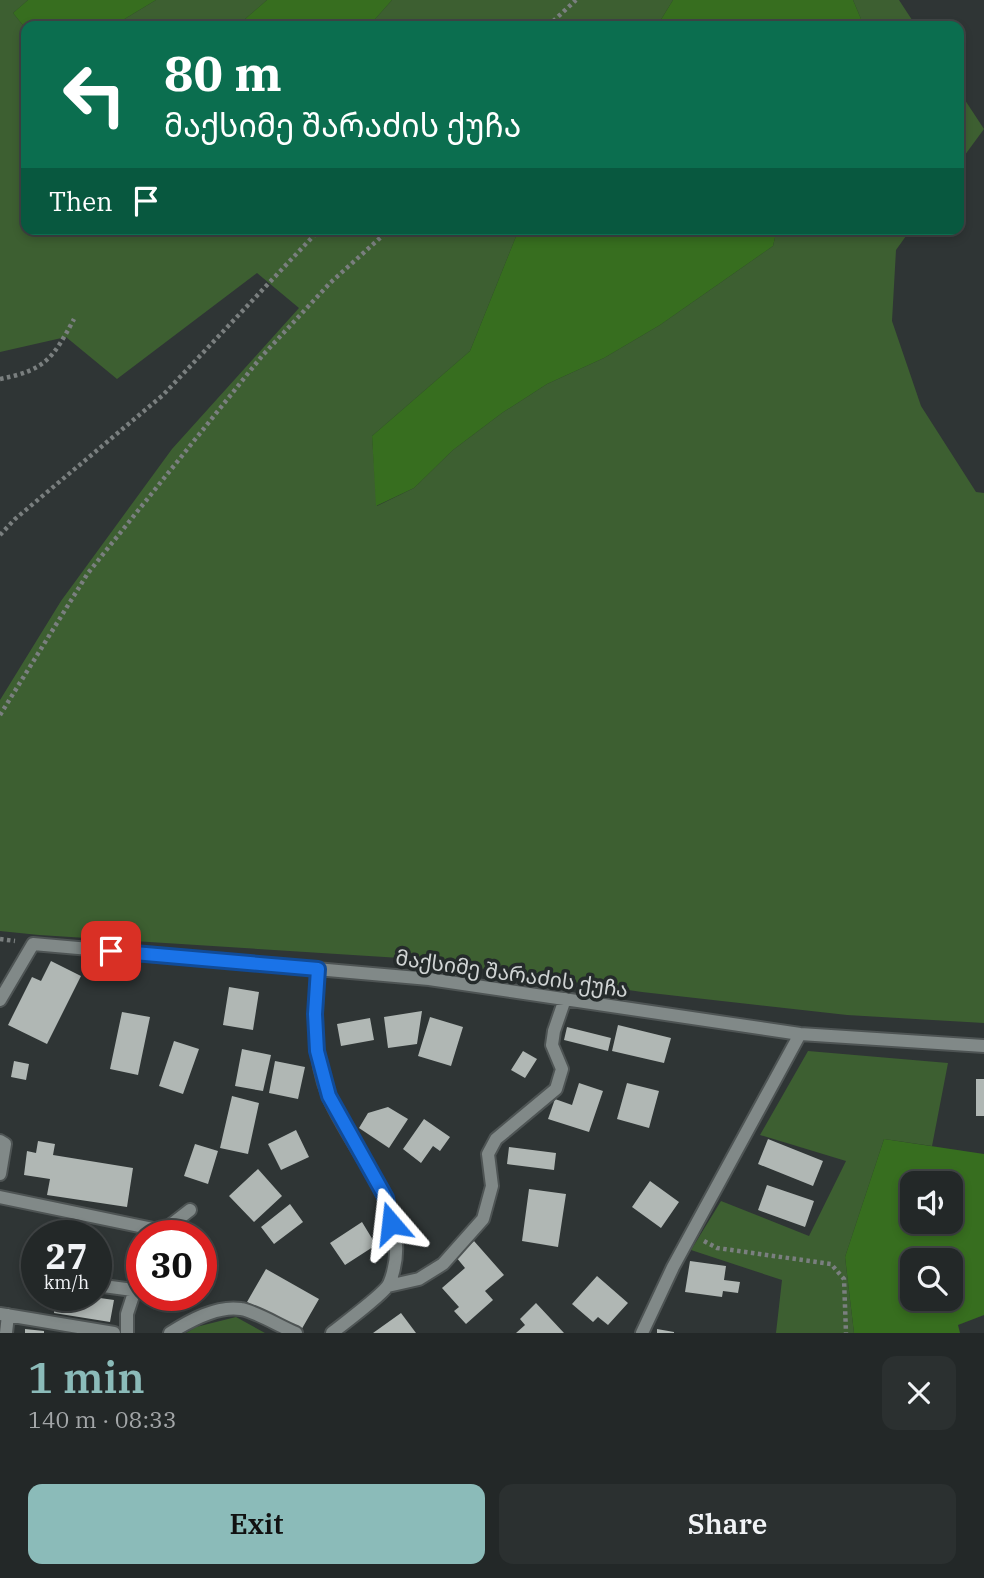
<!DOCTYPE html>
<meta charset="utf-8">
<style>
body{margin:0;font-family:"IBM Plex Serif","Noto Sans Georgian",serif;background:#2b3030;color:#f1f3f6;height:100vh;display:flex;flex-direction:column;font-size:26px;white-space:nowrap}
*{box-sizing:border-box;margin:0}
p{font-size:23px;color:#a3a6a8}
.icon{flex:none;width:38px;height:38px;fill:none;stroke:currentColor;stroke-width:2;stroke-linecap:round;stroke-linejoin:round}
.map{position:relative;height:1333px;overflow:hidden}
.sheet{display:flex;flex-direction:column;background:#232828;flex:1}
.sheet>*{flex:none}
.guide{position:absolute;left:21px;top:21px;width:943px;height:214px;border-radius:14px;box-shadow:0 4px 10px #0003,0 0 0 2px #404445;background:#0b6e4f;color:#fff;overflow:hidden}
.controls{position:absolute;left:900px;top:1171px;display:grid;gap:14px}
.controls a{display:grid;place-items:center;width:63px;height:63px;border-radius:14px;background:#232828;box-shadow:0 4px 10px #0003,0 0 0 2px #404445;font-size:35px}
.speed{position:absolute;left:21px;top:1220px;display:flex;gap:14px;font-size:35px;font-weight:700;text-align:center}
.speed>*{display:grid;place-content:center;width:91px;height:91px;border-radius:50%;background:#232828;box-shadow:0 4px 10px #0003,0 0 0 2px #404445;line-height:1}
.speed small{font-size:18px;font-weight:400}
.speed .limit{border:10px solid #d22;background:#fff;color:#111}
.pin{position:absolute;display:grid;place-items:center;width:60px;height:60px;color:#fff;margin:-30px;border-radius:14px;box-shadow:0 4px 10px #0006}
.me{position:absolute;width:77px;margin:-38px;rotate:343deg;stroke-linejoin:round;filter:drop-shadow(0 0 5px #0008)}
.turn{display:flex;align-items:center;gap:24px;height:147px;padding:0 28px;font-size:32px}
.turn .icon{width:91px;height:91px;stroke-width:2.5}
.turn b{display:block;font-size:49px;line-height:60px}
.then{display:flex;align-items:center;height:66px;padding:0 28px;background:#0003;gap:14px;font-size:26px}
.round{display:grid;place-items:center;flex:none;width:74px;height:74px;border-radius:14px;background:#2b3030}
.headline{display:flex;align-items:center;justify-content:space-between;height:119px;padding:0 28px}
h1{font-size:42px;font-weight:600;line-height:52px;color:#8bbbb9}
.cta{display:flex;gap:14px;margin-top:auto;padding:14px 28px}
.cta a{flex:1;height:80px;border-radius:14px;background:#8bbbb9;color:#111;font-size:28px;font-weight:600;line-height:80px;text-align:center}
.cta a+a{background:#2b3030;color:#f1f3f6}
.map>svg:first-child{display:block}
</style>
<div class="map">
<svg width="984" height="1333" viewBox="0 0 984 1333">
<rect width="100%" height="100%" fill="#2f3535"/>
<path fill="#3d5f31" d="M0 0H28L13 13 26 29V229H519L470 351 372 436 377 506 414 488 453 450 502 413 547 384 604 358 660 325 773 246 777 229H911L896 250 892 321 921 406 976 492 984 493V1023L847 1015 642 992 416 959 39 935 0 931V700L61 601 172 449 299 308 257 273 117 379 66 337 0 352Z
M156 0H267L237 26H113Z
M392 0H673L657 26H369Z
M853 0H899L916 26H864Z
M959 91 984 129 959 163Z
M808 1051 948 1063 932 1146 884 1139 845 1257 854 1333H776L782 1280 691 1250 721 1201 809 1236 846 1161 760 1135Z
M236 1317 265 1333H186L196 1327Z"/>
<path fill="#376e1f" fill-rule="evenodd" d="M28 0H156L113 26H26V29L13 13Z
M267 0H392L369 26H237Z
M673 0H853L864 26H657Z
M519 229H777L773 246 660 325 604 358 547 384 502 413 453 450 414 488 376 506 372 436 470 351Z
M884 1139 984 1154V1315L958 1325 960 1333H854L845 1257ZM950 1183V1222H912V1183ZM950 1260V1298H912V1260Z"/>
<path fill="#b0b7b4" d="M51 961 81 976 47 1044 8 1025 32 977 41 981Z
M229 987 259 992 253 1030 223 1025Z
M422 1011 417 1044 388 1048 384 1017Z
M122 1012 150 1017 138 1075 110 1069Z
M430 1017 463 1027 451 1066 418 1056Z
M370 1018 374 1040 341 1046 337 1024Z
M618 1025 671 1038 664 1063 612 1051Z
M567 1027 611 1038 608 1051 564 1040Z
M174 1041 199 1049 183 1094 159 1086Z
M242 1049 271 1055 263 1091 235 1086Z
M523 1051 537 1059 525 1078 511 1070Z
M14 1061 29 1064 26 1080 11 1077Z
M275 1061 305 1067 298 1099 269 1093Z
M976 1079H984V1116H976Z
M579 1083 603 1091 589 1132 548 1119 555 1099 572 1105Z
M627 1083 659 1091 649 1128 617 1119Z
M232 1096 259 1103 248 1154 220 1148Z
M388 1107 408 1119 389 1148 359 1128 368 1113Z
M424 1119 450 1137 440 1151 433 1146 421 1163 403 1149Z
M296 1130 309 1157 281 1170 268 1144Z
M768 1139 823 1161 813 1186 758 1164Z
M38 1141 55 1144 53 1155 133 1168 127 1207 47 1195 50 1179 24 1175 27 1151 36 1153Z
M195 1144 218 1151 208 1184 184 1176Z
M509 1147 556 1153 554 1170 507 1164Z
M258 1169 282 1196 254 1222 229 1196Z
M650 1181 679 1202 661 1228 632 1207Z
M767 1185 814 1201 805 1227 758 1210Z
M529 1189 566 1194 558 1247 522 1241Z
M290 1204 303 1222 274 1244 261 1227Z
M362 1222 376 1245 345 1265 330 1243Z
M474 1241 504 1275 485 1291 493 1300 466 1324 454 1311 459 1307 442 1288 465 1268 456 1257Z
M35 1242H37V1273L31 1272Z
M96 1242 107 1243 101 1283 96 1282Z
M690 1261 726 1266 724 1280 740 1282 738 1293 723 1291 722 1297 685 1292Z
M266 1269 319 1299 300 1332 247 1302Z
M597 1276 628 1303 608 1325 598 1317 593 1322 572 1304Z
M56 1295H79L114 1300 110 1322 54 1313Z
M536 1303 564 1333H516L525 1325 520 1319Z
M401 1313 416 1333H373Z
M25 1329 44 1331V1333H25Z
M657 1329 674 1332V1333H657Z"/>
<g fill="none" stroke-linecap="round" stroke-linejoin="round">
<defs>
<path id="minor" d="M318 969C315 1012 312 1056 329 1097 353 1154 418 1216 389 1284 384 1294 343 1324 332 1333
M0 1000 33 944 429 979 800 1034 984 1046
M0 1141 5 1144 0 1174
M0 1197 163 1231
M160 1236 163 1231 190 1210
M96 1285 133 1290
M388 1286 419 1279 443 1264 483 1219 492 1186 488 1154 496 1139 556 1089 562 1069 552 1045 554 1031 565 999
M0 1314 114 1333
M6 1333 8 1315
M127 1333V1314L142 1268
M170 1333C189 1321 217 1305 241 1309 255 1311 281 1327 296 1333
M642 1333 673 1267 800 1034"/>
</defs>
<use href="#minor" stroke="#4e5454" stroke-width="16"/>
<path stroke="#7a7f7f" stroke-width="4.5" stroke-dasharray="3.5 3.5" stroke-linecap="butt" d="M548 26 576 0
M0 379C46 370 53 358 74 319
M0 535 15 519 163 395 320 229
M0 715 88 573 262 356 330 283 390 229
M0 939 15 941
M704 1241 717 1248 831 1264 844 1279 846 1333"/>
<use href="#minor" stroke="#818988" stroke-width="12"/>
</g>
<g fill="none" stroke-linecap="round" stroke-linejoin="round">
<defs>
<path id="route" d="M111 951 318 969 315 1014 317 1051 329 1096 386 1198 391 1223"/>
</defs>
<use href="#route" stroke="#114b97" stroke-width="18"/>
<use href="#route" stroke="#1a73e8" stroke-width="12"/>
</g>
<g text-anchor="middle" dominant-baseline="central" stroke-width="7" stroke-linejoin="round" paint-order="stroke">
<g font-size="21" fill="#d0d4d4" stroke="#252b2b">
<text transform="translate(512 973) rotate(8)">მაქსიმე შარაძის ქუჩა</text>
</g>
</g>
</svg>
<div class="controls">
<a><svg class="icon" aria-label="sound" viewBox="0 0 24 24"><path d="M4 9h4l5-4v14l-5-4H4zM17 9q2 3 0 6"/></svg></a>
<a><svg class="icon" aria-label="search" viewBox="0 0 24 24"><circle cx="10" cy="10" r="6"/><path d="M15 15l6 6"/></svg></a>
</div>
<div class="speed"><div>27<small>km/h</small></div><div class="limit">30</div></div>
<div class="pin" style="left:111px;top:951px;background:#d93025"><svg class="icon" aria-label="arrive" viewBox="0 0 24 24"><path d="M6 21V4h12l-3 4 3 4H6"/></svg></div>
<svg class="me" style="left:391px;top:1223px" viewBox="-20 -20 40 40"><path d="M0-17L14 15 0 8-14 15z" fill="#1a73e8" stroke="#fff" stroke-width="4"/></svg>
<div class="guide">
<div class="turn"><svg class="icon" aria-label="left" viewBox="0 0 24 24"><path d="M17 20v-9H6M10 6l-5 5 5 5"/></svg><div><b>80 m</b>მაქსიმე შარაძის ქუჩა</div></div>
<div class="then">Then<svg class="icon" aria-label="arrive" viewBox="0 0 24 24"><path d="M6 21V4h12l-3 4 3 4H6"/></svg></div>
</div>
</div>
<section class="sheet">
<div class="headline"><div><h1>1 min</h1><p>140 m · 08:33</p></div><a class="round"><svg class="icon" aria-label="close" viewBox="0 0 24 24"><path d="M6 6l12 12M18 6L6 18"/></svg></a></div>
<div class="cta"><a>Exit</a><a>Share</a></div>
</section>
